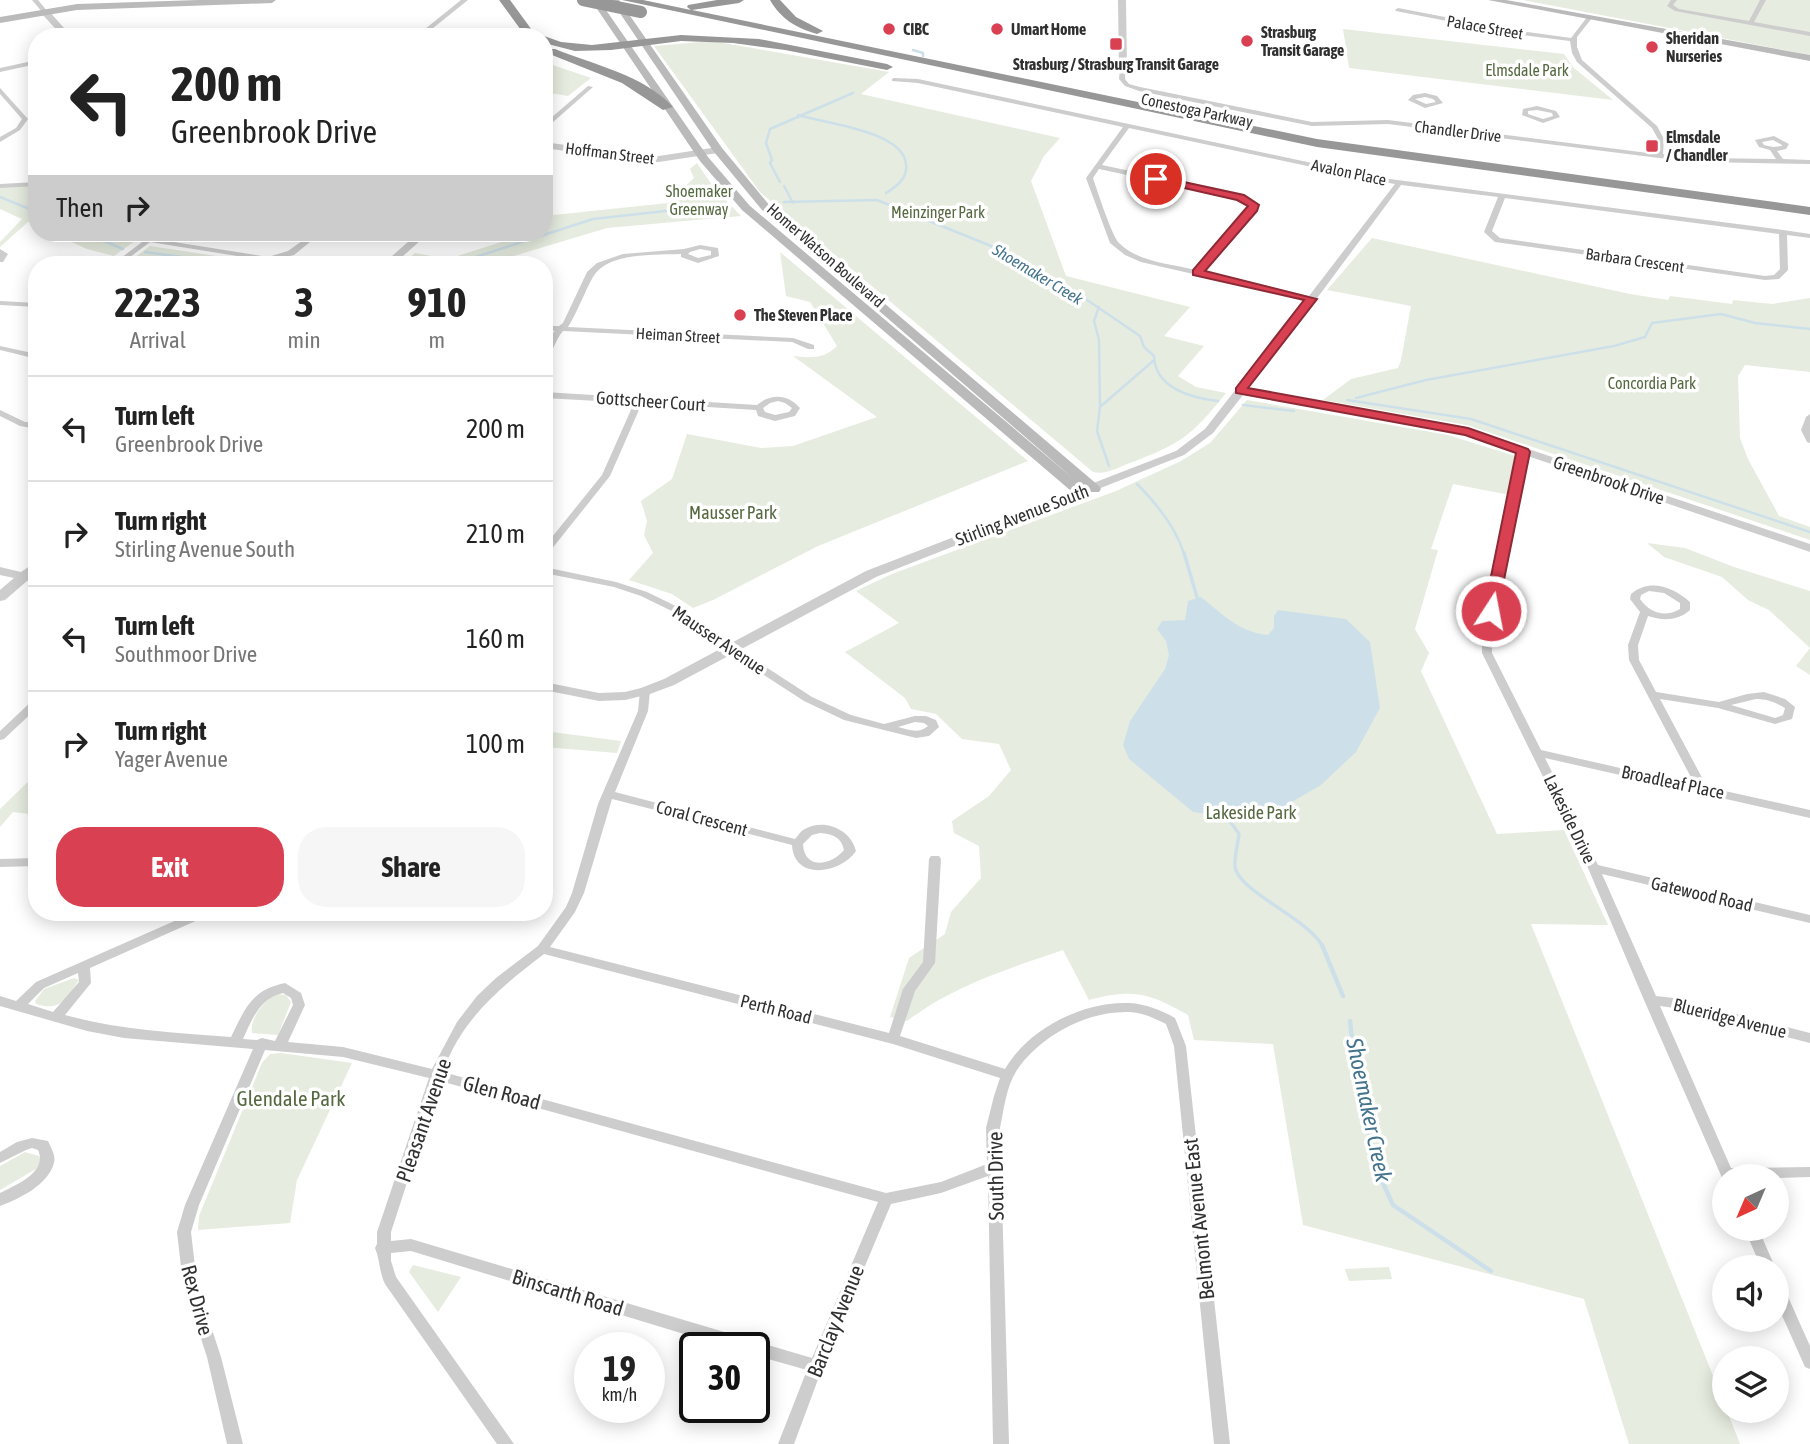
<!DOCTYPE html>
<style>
body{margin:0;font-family:"Asap Condensed",sans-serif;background:#f6f6f6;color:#222;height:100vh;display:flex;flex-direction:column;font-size:26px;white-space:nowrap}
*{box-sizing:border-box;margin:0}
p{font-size:23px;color:#767676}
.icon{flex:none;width:38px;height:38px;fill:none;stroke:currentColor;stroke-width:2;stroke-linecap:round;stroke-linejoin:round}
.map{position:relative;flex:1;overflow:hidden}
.side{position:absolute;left:28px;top:256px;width:525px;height:665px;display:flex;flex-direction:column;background:#fff;border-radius:28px;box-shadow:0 4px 18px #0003}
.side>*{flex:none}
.top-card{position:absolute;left:28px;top:28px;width:525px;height:214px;border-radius:28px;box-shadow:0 4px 18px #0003;background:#fff;color:#222;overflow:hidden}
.needle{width:46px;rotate:224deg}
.tools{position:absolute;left:1712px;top:1164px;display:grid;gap:14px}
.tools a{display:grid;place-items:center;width:77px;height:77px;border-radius:50%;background:#fff;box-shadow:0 4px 18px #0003;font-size:35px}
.speed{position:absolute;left:574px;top:1332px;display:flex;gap:14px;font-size:35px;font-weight:700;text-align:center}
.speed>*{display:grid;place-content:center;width:91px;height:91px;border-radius:50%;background:#fff;box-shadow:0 4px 18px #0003;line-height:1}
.speed small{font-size:18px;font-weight:400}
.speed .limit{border:4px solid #111;border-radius:10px;background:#fff;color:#111}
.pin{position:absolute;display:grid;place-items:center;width:60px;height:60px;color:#fff;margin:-30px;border:4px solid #fff;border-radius:50%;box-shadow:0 2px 7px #0007}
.me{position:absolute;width:77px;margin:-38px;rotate:11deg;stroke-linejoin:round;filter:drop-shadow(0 0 5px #0008)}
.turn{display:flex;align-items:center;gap:24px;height:147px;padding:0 28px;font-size:32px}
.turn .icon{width:91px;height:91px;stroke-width:2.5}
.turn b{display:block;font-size:49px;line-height:60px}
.then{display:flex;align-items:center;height:66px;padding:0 28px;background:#0003;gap:14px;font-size:26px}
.eta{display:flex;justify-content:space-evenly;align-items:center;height:119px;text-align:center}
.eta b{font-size:42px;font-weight:700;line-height:49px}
.button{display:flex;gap:14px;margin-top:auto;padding:14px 28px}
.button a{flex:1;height:80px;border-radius:28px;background:#d94052;color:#fff;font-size:28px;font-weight:700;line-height:80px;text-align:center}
.button a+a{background:#f6f6f6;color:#222}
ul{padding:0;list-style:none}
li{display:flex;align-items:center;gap:21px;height:105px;padding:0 28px;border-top:2px solid #e0e0e0}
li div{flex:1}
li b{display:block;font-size:26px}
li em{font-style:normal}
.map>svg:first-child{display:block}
</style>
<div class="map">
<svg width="1810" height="1444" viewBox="0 0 1810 1444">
<rect width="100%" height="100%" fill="#fff"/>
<path fill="#e6ecdf" d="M1523 0H1810V55Z
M1343 29 1564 54 1574 68 1613 100 1349 68Z
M712 41 889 72 861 94 1060 138 1044 156 1031 181 1066 276 1190 307 1164 336 1204 346 1178 376 1196 387 1226 393C1189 439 1180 444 1125 465 1115 469 1104 475 1093 472L760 192 654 46Z
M544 62 591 78 568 96 544 92Z
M697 163 714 188 741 216 607 228 487 264H402L415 253 448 259 511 239 518 233H544V216L668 203 694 178 690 169Z
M26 186 37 187V226L28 222 0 247V242L22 219 0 209V187Z
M52 233H146L114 256 87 249Z
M1372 238 1630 294 1668 300 1670 296 1732 304 1733 300 1772 304 1810 298V372L1745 365 1738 376 1740 438 1748 459 1779 516 1810 527V540L1467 425 1323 400 1351 379 1398 368 1401 360 1411 306 1327 290Z
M150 246 263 263 298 257 343 264H126Z
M780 252 1028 461 818 546 713 600 693 608 672 594 629 580 653 553 644 535 647 521 641 501 672 479 687 434 761 448 793 446 877 417 793 356C811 358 824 359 837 346L810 302 786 296Z
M1247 400 1448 435 1515 456 1510 495 1453 484 1431 549 1438 550 1415 629 1429 653 1421 671 1497 834 1564 830 1608 925 1531 924 1724 1403V1410L1727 1411 1740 1444H1629L1584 1299 1303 1225 1273 1044 1194 1040 1188 1015C1150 993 1132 988 1089 1000L1063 950C1010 968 952 986 907 1021L890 1017 909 958 945 934 951 912 981 878 979 846 954 833 952 821 989 796 1011 770 999 744 962 739 936 714 911 709 905 698 845 652 899 623 856 591 892 574 1116 491 1181 461 1210 443Z
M1647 543 1685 548 1734 567 1810 591V675L1796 666 1810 648 1769 610 1748 600 1722 577 1664 557Z
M544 731 621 741 617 753 544 747Z
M37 773V815L13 812 0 827V809Z
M74 978 79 980C66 998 62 1012 36 1004L35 1001 44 989Z
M276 994 286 995 291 1002 278 1035 252 1033C250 1018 263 1002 276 994Z
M281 1053 352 1063 297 1180 290 1223 198 1230 199 1216 262 1063 270 1054Z
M25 1152 39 1156 41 1162 36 1169 0 1190V1166Z
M413 1265 461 1277 438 1312 409 1272Z
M1389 1267 1392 1279 1349 1281 1345 1269Z"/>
<path fill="#cde0ea" d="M1201 597C1223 614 1238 632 1268 635L1274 628V616L1278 610 1346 619 1370 642 1380 708 1356 752 1321 785 1266 817H1227L1193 812 1129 759 1123 745 1130 721 1165 669 1169 655 1166 641 1157 629 1162 621 1185 620 1188 601Z"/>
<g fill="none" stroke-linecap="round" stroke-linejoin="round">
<path stroke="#cde0ea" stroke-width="2.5" d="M913 50 923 53V56
M798 115C824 123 903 131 906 164 908 178 897 186 886 193
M780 182 770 163 772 160 766 143 770 129 853 93
M784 186 793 203
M0 197 37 212
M784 202 877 200 1006 252 1023 265 1071 289 1140 336 1144 347 1154 356C1155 388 1191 398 1218 401
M85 233 123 249
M145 252 234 264
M454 264 593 219 720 205
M1099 307 1094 321 1099 340 1100 407 1097 431 1109 466
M1356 398 1426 380 1614 346 1645 337 1652 323 1721 314 1755 323 1810 329
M1347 400 1471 419 1810 532
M1243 405 1294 411
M1100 407 1153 361
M1137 484C1157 504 1176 527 1184 554"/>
<path stroke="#cde0ea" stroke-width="3.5" d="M1184 553 1197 597
M1227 817 1239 834C1238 844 1234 857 1235 867 1239 892 1308 918 1323 947"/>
<path stroke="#cde0ea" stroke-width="4.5" d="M1322 945 1343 996
M1350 1021 1354 1058 1377 1170 1393 1205 1491 1271"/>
<path fill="#cdcdcd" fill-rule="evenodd" d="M32 0H38L48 12 47 13H43Z
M461 0H468L422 37H415Z
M1671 0H1677L1673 5 1679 9 1749 21 1760 0H1766L1754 22 1810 32V36L1675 11 1667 6Z
M1398 8 1513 30 1571 38 1588 16H1592V18L1577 37V47L1582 60 1657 126 1664 139 1663 154 1702 158 1776 159 1770 150 1759 147 1755 140 1774 136 1789 144 1786 149 1777 151 1783 159 1810 160V164L1702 162 1659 158 1388 124 1312 126 1139 91 1125 86 1119 79 1120 69 1123 67 1126 69 1125 79 1129 84 1140 87 1312 122 1388 120 1656 154 1658 139 1652 128 1577 62 1572 53 1570 41 1513 34 1396 11 1395 10ZM1773 140 1782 145V146L1773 147 1764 145 1762 142Z
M238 30V32L236 33 100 37 123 32Z
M37 60V64L0 72V68Z
M894 78 918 79 1382 178 1783 230 1810 234V238L1787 235 1788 270 1779 279 1765 280 1495 242 1484 232 1498 197 1401 185 1315 301 1243 393 1240 394 1236 391 1237 389 1306 300 1141 262 1125 255 1110 243 1086 178 1123 127 918 83 892 81V79ZM1129 128 1382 182 1395 184 1309 296 1203 271 1256 211 1257 205 1243 195 1102 165ZM1099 169 1238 199 1249 206V209L1196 270C1171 264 1138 262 1119 243 1112 236 1097 190 1093 178ZM1505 198 1779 234 1780 269 1774 275 1765 276 1500 238 1492 231Z
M588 86 593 87 544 130V124Z
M0 88 28 119 20 130 0 142V137L16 128 22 119 0 94Z
M1425 93 1437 96 1443 103 1425 108 1408 100 1413 95ZM1425 97 1433 99 1436 102 1426 104 1415 99Z
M1537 106 1556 111 1560 117 1543 123 1522 115 1523 109ZM1537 110 1552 113 1553 116 1543 119 1528 114V111Z
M37 182V186L0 188V184Z
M154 233H162L155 239 268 257 288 251 313 233H321L294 255 268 261 150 242 121 264H113Z
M700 245 718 248 719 256 698 263 681 257V254C656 255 607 252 593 277 584 293 578 311 568 327L793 338 814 345V349H808L792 342 563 331C555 340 553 354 544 360 544 349 546 339 555 331L544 330V326H559L563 323 587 272 597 263 623 254 684 249ZM700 249 711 251V255L698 258 688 254 690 252Z
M0 249 8 254 3 262H0Z
M0 301 37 303V307L0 305Z
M0 346 37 354V359L0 350Z
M544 392 757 405C771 393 788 394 800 408L795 416 775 421 758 416 756 410 642 403 610 476 547 555 544 556V547L602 475 634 403 544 398ZM778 401 785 403 792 408 789 412 775 415 765 412 763 408 770 403Z
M0 410 25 422 37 423V429L20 426 0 416Z
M1810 414V443L1807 442 1801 430 1806 417Z
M1524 449 1528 452 1492 633V653L1541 750 1695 785 1629 660 1628 645 1640 612 1630 599 1631 594C1650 578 1673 587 1690 602V610C1678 621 1663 621 1648 616L1638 645 1639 660 1656 692 1719 702 1747 694 1764 692 1785 699 1795 707 1792 719 1775 724 1718 708 1660 699 1707 787 1810 810V818L1545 758 1598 865 1810 915V923L1602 874 1656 996 1674 998 1810 1033V1043L1674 1008 1660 1006 1731 1168 1810 1167V1177L1776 1178V1176H1724L1723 1180 1644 1000 1588 868 1482 653V633L1520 452ZM1649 591 1664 593 1680 603V609C1665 618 1650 613 1640 599L1641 595ZM1756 699C1767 699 1775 702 1785 708L1783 715 1775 718 1731 705Z
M544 567 616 582 647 592 686 611 735 647 812 697 851 715 884 724 915 716H926L936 720 939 727 929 736 916 738 844 720 804 701 727 651 680 615 641 596 614 587 544 573ZM915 722 924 723 928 726C918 734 910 730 898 727Z
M645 688 650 691 648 711 615 792 795 839C798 836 800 832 803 830 823 817 851 829 856 851 840 874 794 881 792 845L612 799 584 893 575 912 550 947 889 1033 903 989 923 962 929 859 931 856H939L941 859 935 963 915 991 900 1036 1005 1069C1028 1029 1083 1001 1129 1003 1146 1004 1161 1010 1175 1018L1186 1046 1230 1444H1214L1174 1046 1166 1024C1154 1018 1143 1013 1130 1012 1088 1010 1040 1036 1017 1070 1006 1087 1004 1109 1000 1128L1009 1444H993L988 1176 941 1193 891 1204 823 1366 794 1444H778L807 1370 754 1355V1348H730L411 1251 391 1253V1261L396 1277 514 1444H497L385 1284C379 1272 380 1259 375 1248L377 1244V1232L429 1078 343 1057 265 1050 199 1205 191 1232 197 1284 221 1357 243 1444H227L207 1357 183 1284 177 1232 185 1205 253 1049 124 1038 87 1031 0 1006V996L16 1001 36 982 195 912H211L209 915 90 968 91 983 65 1015C119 1030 175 1033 231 1037 245 1009 251 990 285 983L301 993 305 1005 288 1042 343 1047 432 1069 457 1022 477 996 496 978 538 946 566 907 572 893 598 804 638 711 640 691ZM820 833C833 834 841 837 844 850 831 866 804 870 803 844L812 835ZM544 954 893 1044 1000 1078 994 1096 986 1128 987 1164 941 1182 886 1193 443 1072C461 1019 502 986 544 954ZM78 973 79 982 53 1012 28 1004 44 988ZM283 993 291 998 293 1005 275 1041 262 1038 257 1040 243 1039C252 1019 260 998 283 993ZM440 1081 878 1202 812 1358 411 1239 391 1241V1232Z
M37 699V708L4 739 0 740V731L33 700Z
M37 858V866L0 867V859Z
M32 1138 48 1141C51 1148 56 1155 54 1163 48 1185 19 1199 0 1206V1193C16 1185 48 1172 38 1150L32 1148 26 1150 0 1163V1152L17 1142Z
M1744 1228H1758L1775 1267H1761Z
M1776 1279 1781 1281 1810 1346V1369L1805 1367 1776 1302Z"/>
<path fill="#cdcdcd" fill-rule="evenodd" d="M1118 0H1126L1127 69 1123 72 1119 69Z
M42 10H48L72 37H63L42 14Z
M544 142 652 157 718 147 723 150 718 153 652 163 544 148Z
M418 233H429L394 264H383Z
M1240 388 1472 430 1810 544V552L1466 435 1243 395 1213 433 1184 455 876 577 674 685 650 694 625 700 599 701 544 690V682L599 693 625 692 641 688 664 679 866 571 1176 451 1205 429 1236 389Z
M37 561V572L34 574 37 575V583L27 581 5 600 0 601V590L14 578 0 575V567L21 572Z"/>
<path fill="#bababa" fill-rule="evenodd" d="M198 0H276L272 3 77 10 0 23V17L77 4Z
M591 0H599L708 157 750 206 1087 490 1089 493 1087 496H1077L742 210 700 161Z
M611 0H619L722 148 770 206 1099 486 1101 489 1099 492H1089L762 210 714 152Z
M1488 0H1506L1810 55V61Z"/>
<path fill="#979797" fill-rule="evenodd" d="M499 0H510L537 37H526Z
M622 0H643L691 10 687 7 688 5 717 0H744L739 3 692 10 1317 139 1810 207V215L1317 147Z
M770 0H780L796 17 823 31 817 34C796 28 781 19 770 0Z
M681 35 759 39 887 64 893 67 887 70 785 50 733 43 681 41 611 50 575 51 544 43V37H540L544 36 561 42 592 45Z
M547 49H555C594 65 644 75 673 107L663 110 622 83 547 53Z"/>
<path stroke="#979797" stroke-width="12" d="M583 0 641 12"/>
</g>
<path fill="#d94052" stroke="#8d2a35" stroke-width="2" d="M1156 176 1244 195 1259 205 1257 211 1205 271 1317 299 1248 388 1468 428 1528 449 1530 452 1497 614H1486L1484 611 1516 453 1465 435 1236 393V388L1304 300 1193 275V270L1248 206 1237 200 1153 181V177Z"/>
<g fill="#d94052" stroke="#fff" stroke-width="2.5">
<circle cx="889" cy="29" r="7"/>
<circle cx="997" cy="29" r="7"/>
<circle cx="1247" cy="41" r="7"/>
<rect x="1109" y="37" width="14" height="14" rx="3.5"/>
<circle cx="1652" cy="47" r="7"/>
<rect x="1645" y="139" width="14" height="14" rx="3.5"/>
<circle cx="740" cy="315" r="7"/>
</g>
<g text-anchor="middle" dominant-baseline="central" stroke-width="7" stroke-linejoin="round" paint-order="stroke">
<g font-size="16" fill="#303030" stroke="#fff">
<text transform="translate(1485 27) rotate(10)">Palace Street</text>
<text transform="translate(1197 110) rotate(12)">Conestoga Parkway</text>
<text transform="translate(1458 131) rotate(7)">Chandler Drive</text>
<text transform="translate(610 153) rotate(7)">Hoffman Street</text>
<text transform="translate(1349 172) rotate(12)">Avalon Place</text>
<text transform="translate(826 255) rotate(41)">Homer Watson Boulevard</text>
<text transform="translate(1635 260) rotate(8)">Barbara Crescent</text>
<text transform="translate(678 335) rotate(3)">Heiman Street</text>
</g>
<g font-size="16" font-weight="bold" fill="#303030" stroke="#fff" text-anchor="start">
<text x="903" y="29">CIBC</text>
<text x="1011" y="29">Umart Home</text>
<text x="1261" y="32">Strasburg<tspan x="1261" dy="18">Transit Garage</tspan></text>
<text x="1666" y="38">Sheridan<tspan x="1666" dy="18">Nurseries</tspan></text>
<text x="1116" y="64" text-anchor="middle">Strasburg / Strasburg Transit Garage</text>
<text x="1666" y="137">Elmsdale<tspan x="1666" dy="18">/ Chandler</tspan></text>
<text x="754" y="315">The Steven Place</text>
</g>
<g font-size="16" fill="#556940" stroke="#fff">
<text x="1527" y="70">Elmsdale Park</text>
<text x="699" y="191">Shoemaker<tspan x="699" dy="18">Greenway</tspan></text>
<text x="938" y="212">Meinzinger Park</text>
<text x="1652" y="383">Concordia Park</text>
</g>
<g font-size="16" font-style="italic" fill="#43738d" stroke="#fff">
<text transform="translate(1038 274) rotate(31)">Shoemaker Creek</text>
</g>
<g font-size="18" fill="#303030" stroke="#fff">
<text transform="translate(651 401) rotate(4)">Gottscheer Court</text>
<text transform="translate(1609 480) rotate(19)">Greenbrook Drive</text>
<text transform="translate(1022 515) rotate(-21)">Stirling Avenue South</text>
<text transform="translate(719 640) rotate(34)">Mausser Avenue</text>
<text transform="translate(1673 782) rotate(12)">Broadleaf Place</text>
<text transform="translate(702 818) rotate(15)">Coral Crescent</text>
<text transform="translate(1570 819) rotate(64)">Lakeside Drive</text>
<text transform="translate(1702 894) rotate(13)">Gatewood Road</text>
<text transform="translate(776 1009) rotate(14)">Perth Road</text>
<text transform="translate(1730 1018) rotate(14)">Blueridge Avenue</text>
</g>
<g font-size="18" fill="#556940" stroke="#fff">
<text x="733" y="512">Mausser Park</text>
<text x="1251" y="812">Lakeside Park</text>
</g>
<g font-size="21" fill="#303030" stroke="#fff">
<text transform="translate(502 1092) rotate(15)">Glen Road</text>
<text transform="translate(423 1120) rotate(-71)">Pleasant Avenue</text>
<text transform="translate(995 1176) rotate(-91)">South Drive</text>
<text transform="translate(1198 1219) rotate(-96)">Belmont Avenue East</text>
<text transform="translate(568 1292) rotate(17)">Binscarth Road</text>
<text transform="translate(198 1300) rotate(75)">Rex Drive</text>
<text transform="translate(835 1321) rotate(-68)">Barclay Avenue</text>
</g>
<g font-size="21" fill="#556940" stroke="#fff">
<text x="291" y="1098">Glendale Park</text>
</g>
<g font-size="23" font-style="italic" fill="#43738d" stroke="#fff">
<text transform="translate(1369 1110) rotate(78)">Shoemaker Creek</text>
</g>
</g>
</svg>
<div class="tools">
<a><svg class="needle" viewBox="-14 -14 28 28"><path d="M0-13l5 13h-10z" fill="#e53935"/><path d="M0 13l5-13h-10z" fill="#767676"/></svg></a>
<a><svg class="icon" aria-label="sound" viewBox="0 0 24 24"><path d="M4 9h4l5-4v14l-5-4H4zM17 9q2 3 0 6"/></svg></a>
<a><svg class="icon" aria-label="layers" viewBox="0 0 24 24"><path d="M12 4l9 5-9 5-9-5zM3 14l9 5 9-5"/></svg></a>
</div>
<div class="speed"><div>19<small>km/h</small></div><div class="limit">30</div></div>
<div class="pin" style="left:1156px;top:179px;background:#d93025"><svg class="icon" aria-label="arrive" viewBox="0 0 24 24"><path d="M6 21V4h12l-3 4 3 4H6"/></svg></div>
<svg class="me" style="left:1491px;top:611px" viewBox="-20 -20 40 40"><circle r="17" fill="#d94052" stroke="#fff" stroke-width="3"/><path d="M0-11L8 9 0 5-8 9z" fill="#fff"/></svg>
<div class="top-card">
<div class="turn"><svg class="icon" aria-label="left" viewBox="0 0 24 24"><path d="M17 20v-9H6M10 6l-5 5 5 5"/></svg><div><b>200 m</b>Greenbrook Drive</div></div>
<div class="then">Then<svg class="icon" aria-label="right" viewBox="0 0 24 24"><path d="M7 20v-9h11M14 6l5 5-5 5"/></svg></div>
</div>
<section class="side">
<div class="eta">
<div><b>22:23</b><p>Arrival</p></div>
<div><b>3</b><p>min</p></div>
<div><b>910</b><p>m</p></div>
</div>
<ul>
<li><svg class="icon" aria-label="left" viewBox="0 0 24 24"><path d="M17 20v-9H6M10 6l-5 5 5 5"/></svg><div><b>Turn left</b><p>Greenbrook Drive</p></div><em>200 m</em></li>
<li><svg class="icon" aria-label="right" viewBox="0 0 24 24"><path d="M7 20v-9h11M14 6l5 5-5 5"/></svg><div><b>Turn right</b><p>Stirling Avenue South</p></div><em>210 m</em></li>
<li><svg class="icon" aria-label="left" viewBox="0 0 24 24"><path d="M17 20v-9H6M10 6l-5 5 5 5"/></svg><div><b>Turn left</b><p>Southmoor Drive</p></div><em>160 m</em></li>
<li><svg class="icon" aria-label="right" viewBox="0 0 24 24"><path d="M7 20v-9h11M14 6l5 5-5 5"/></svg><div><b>Turn right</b><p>Yager Avenue</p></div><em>100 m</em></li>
</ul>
<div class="button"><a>Exit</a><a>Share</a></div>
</section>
</div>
